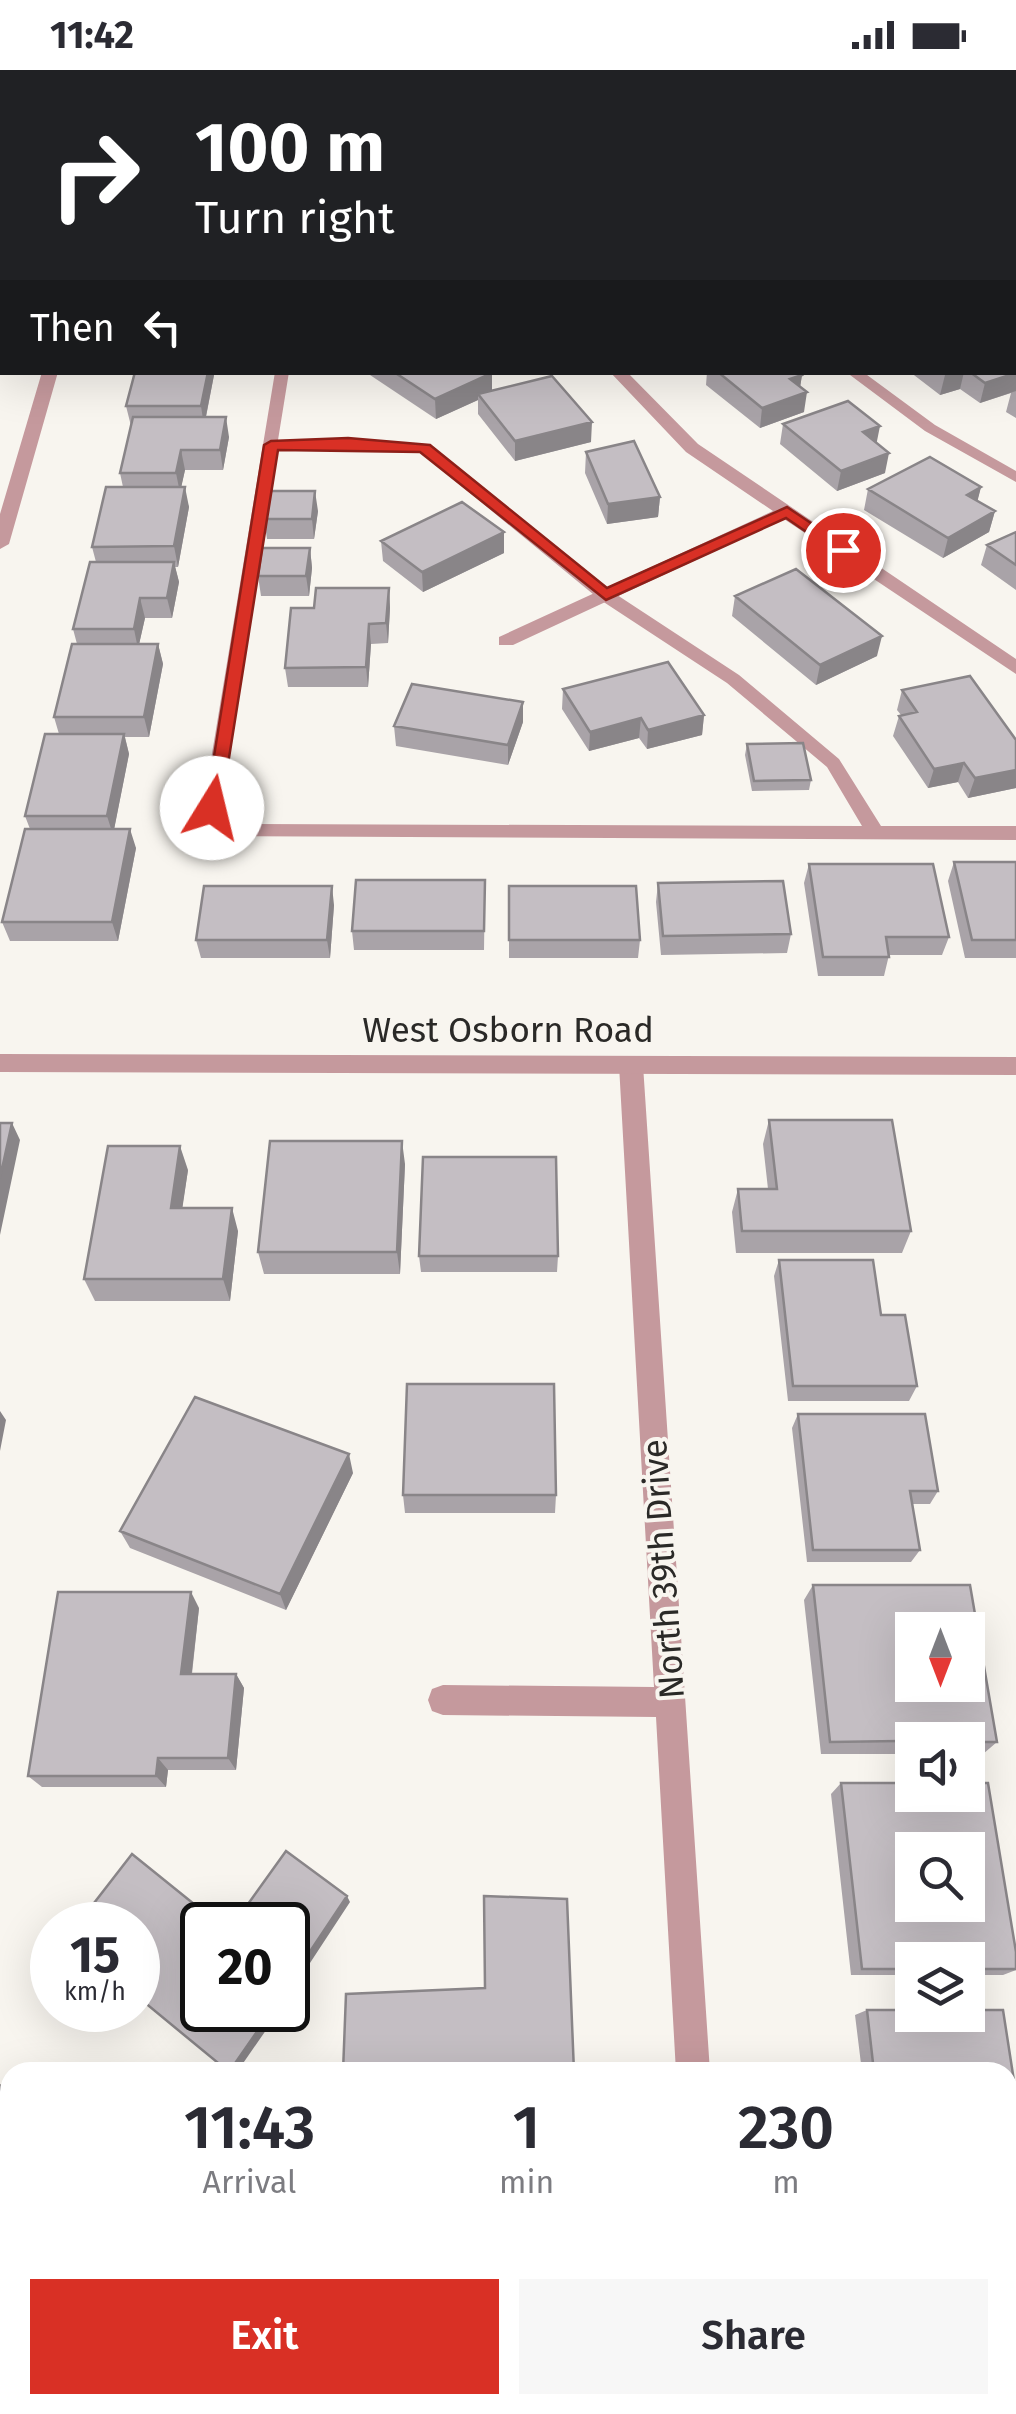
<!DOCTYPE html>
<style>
body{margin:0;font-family:"Fira Sans",sans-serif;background:#f7f7f7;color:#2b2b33;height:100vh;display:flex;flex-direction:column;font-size:38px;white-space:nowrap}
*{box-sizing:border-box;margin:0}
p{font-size:32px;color:#7c7c81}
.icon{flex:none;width:55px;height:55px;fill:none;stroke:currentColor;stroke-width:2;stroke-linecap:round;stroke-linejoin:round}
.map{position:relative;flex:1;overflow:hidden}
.side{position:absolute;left:0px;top:1992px;width:1018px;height:352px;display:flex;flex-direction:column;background:#fff;border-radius:30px 30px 0 0;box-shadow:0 10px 40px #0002}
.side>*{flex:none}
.banner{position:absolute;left:0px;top:0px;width:1018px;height:305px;box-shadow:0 10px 40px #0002;background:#202124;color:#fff;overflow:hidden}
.needle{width:65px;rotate:180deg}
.buttons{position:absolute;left:895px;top:1542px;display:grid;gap:20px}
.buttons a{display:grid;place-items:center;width:90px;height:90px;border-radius:0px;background:#fff;box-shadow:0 10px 40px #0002;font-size:50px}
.speed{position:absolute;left:30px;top:1832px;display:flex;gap:20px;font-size:50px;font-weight:700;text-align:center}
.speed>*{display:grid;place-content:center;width:130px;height:130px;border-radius:50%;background:#fff;box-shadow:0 10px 40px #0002;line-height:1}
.speed small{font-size:25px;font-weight:400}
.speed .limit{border:5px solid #111;border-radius:15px;background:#fff;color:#111}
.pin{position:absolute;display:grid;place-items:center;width:85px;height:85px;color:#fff;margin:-42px;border:5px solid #fff;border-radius:50%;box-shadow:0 2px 10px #0007}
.me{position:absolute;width:110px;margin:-55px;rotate:9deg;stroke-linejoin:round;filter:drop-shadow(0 0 8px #0008)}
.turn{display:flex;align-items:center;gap:35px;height:210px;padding:0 30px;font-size:45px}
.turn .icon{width:130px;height:130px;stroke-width:2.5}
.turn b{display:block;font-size:70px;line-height:85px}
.then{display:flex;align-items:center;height:95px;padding:0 30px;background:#0003;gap:20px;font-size:38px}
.eta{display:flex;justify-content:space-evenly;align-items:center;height:170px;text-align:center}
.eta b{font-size:60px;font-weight:600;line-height:70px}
.button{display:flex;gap:20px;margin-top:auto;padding:20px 30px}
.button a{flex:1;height:115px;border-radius:0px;background:#d93025;color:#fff;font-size:40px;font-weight:600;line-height:115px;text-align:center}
.button a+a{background:#f7f7f7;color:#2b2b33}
.status{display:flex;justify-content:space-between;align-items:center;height:70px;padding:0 50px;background:#fff;direction:ltr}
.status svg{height:28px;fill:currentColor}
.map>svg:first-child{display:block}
</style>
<div class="status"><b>11:42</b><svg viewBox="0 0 49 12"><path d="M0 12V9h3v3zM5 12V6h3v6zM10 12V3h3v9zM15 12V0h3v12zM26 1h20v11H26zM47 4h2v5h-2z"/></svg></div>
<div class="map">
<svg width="1016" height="2344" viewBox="0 0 1016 2344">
<rect width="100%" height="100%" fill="#f8f5ef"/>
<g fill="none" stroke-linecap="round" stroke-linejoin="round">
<path fill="#c5999d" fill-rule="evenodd" d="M321 0H333V2H322Z
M644 0H656L657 2H646Z
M972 0H984L985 2H974Z
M1015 59 1016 60V68L1015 67Z
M275 302H289L278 370 348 369 429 375 611 521 739 605 839 689 881 756H1016V770L221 766 203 738ZM348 377 420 382 599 529 727 613 827 697 862 756 233 754 221 737 277 379Z
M846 302H863L935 355 1016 401V412L925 361Z"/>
<path fill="#c5999d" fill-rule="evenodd" d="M470 0H482V2H470Z
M804 0H816L817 2H805Z
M1015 246 1016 247V257L1015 256Z
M610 302H627L698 374 1016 589V604L784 449 513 575H499V567L773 441 686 382Z
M631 986 643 995 710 2002H676L656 1647 443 1645 432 1641 428 1630 432 1619 443 1615 654 1617 619 995Z
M693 2335H731L732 2344H694Z"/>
<path fill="#c5999d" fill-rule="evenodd" d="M42 302H58L9 474 0 479V444Z
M0 984 1016 987V1005L0 1002Z"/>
</g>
<path fill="#a9a3a8" d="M0 0H46L45 2H2V22H0Z
M360 0H425L424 2H360Z
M539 0H604V2H539Z
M0 36H2V158L0 165Z
M1016 286V348L1006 342 1011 323 980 333 960 319 940 325 910 302H1015Z
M369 302H491L492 321 591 372 515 391 478 344V330L436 349 370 305Z
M707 302H800L802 305 800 317 804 342 760 358 706 315Z
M214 305 206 347 229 367 223 400H185L181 417 189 437 178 497H175L179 512 172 548H145L139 574H158L163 594 149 667H125L129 684 114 759 136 778 118 871H10L2 852 30 759 25 746 59 664 54 647 77 574 73 559 96 492 92 477 123 417 120 403 131 356 126 336Z
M783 354 877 373 885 403 837 421 780 374Z
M586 382 660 427 658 447 607 454 585 403Z
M981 417 977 431 995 441 989 462 943 488 864 440 868 419Z
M318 441 314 469H267L264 449Z
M504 462V483L423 522 383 491 381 471Z
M1016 462V520L981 495 987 475Z
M310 478 312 498 309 526H261L258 506Z
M389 518 390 538 388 573 371 574 368 617H288L285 598 314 538Z
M735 526 877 586 816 615 732 546Z
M563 619 704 645 702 665 647 679 639 668 589 681 562 639Z
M902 620 1016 670V718L968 728 958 712 928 718 893 666 899 646 901 645 897 640Z
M523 652 508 695 396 676 394 656Z
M747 674 811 710 809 720 752 721 745 685Z
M954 792H1016V888H965L948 811Z
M809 794 949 867 942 885H889L884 906H818L804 813Z
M485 810 484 880H354L352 861Z
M658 813 791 864 787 883 661 885 656 832Z
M509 816 640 870 638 888H509Z
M334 835 330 888H201L196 870Z
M769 1050 911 1161 902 1183H736L732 1142 738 1119H768L763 1074Z
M405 1094 400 1204H264L258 1182Z
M188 1100 182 1138 238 1161 230 1231H95L84 1209Z
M419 1186H558L557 1202H421Z
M779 1190 881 1245 917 1316 909 1331H788L774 1206Z
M798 1344 938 1421 930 1434H912L920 1480 911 1492H807L792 1358Z
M353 1403 286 1540 130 1478 120 1461Z
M403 1425H556L555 1443H405Z
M813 1515 997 1672 983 1684H968V1670H912V1684H821L804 1530Z
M199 1538 192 1604H236L244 1618 236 1700H168L166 1717H42L28 1706Z
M841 1713 1016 1882V1900L1003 1905H968V1890H912V1905H851L831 1724Z
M867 1940 1008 2002H862L855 1945Z
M1008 2210H1016V2344H920L919 2335H1008Z"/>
<path fill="#898588" d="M2 126V158L0 165V132Z
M208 302H214V305L204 356 201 336Z
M954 302H964L960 319 940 325 945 305Z
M492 303V323L478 324V330L436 349 435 329Z
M1016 303V321L980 333 985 313Z
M802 305 799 324 790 309Z
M807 322 804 342 760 358 762 338Z
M226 347 229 367 223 400 220 380Z
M592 352 591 372 515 391V371Z
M880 356 876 376 863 362Z
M181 380 185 400 180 423 176 403Z
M889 383 885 403 837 421 841 401Z
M185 417 189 437 178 497 174 476Z
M981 417 976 437 967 425Z
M315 421 318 441 314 469 312 449Z
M660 427 658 447 607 454 608 434Z
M995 441 989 462 943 488 948 468Z
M504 462V483L423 522 422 502Z
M310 478 312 498 309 526 306 506Z
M174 492 179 512 172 548 167 528Z
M389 518 390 538 388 573 386 553Z
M140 528 145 548 138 579 134 559Z
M369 554 371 574 368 617 366 597Z
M882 566 877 586 816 615 820 595Z
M158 574 163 594 149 667 144 647Z
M523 632V652L508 695V675Z
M704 645 702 665 647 679 648 660Z
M641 648 639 668 589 681 590 662Z
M124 664 129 684 113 765 107 746Z
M964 693 958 712 928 718 934 699Z
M1016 700V718L968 728 975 708Z
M130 759 136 778 118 871 112 852Z
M332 816 334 835 330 888 327 870Z
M12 1053 20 1070 0 1165V1108Z
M402 1071 405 1094 400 1204 397 1182Z
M180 1076 188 1100 179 1161 171 1138Z
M232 1138 238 1161 230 1231 223 1209Z
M0 1341 6 1350 0 1381Z
M349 1384 353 1403 286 1540 280 1524Z
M191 1522 199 1538 190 1618 181 1604Z
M236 1604 244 1618 236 1700 228 1688Z
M158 1688 168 1700 166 1717 156 1706Z
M347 1826 350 1832 310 1893 305 1889Z
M291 1913 296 1917 288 1930V1918Z
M272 1940H280L237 2002H229Z
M0 2014 10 2020V2028L0 2022Z"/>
<path fill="#c4bec3" stroke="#898588" stroke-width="2.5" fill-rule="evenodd" d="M0 0H35L34 2 2 3H0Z
M205 0H278L277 2H204Z
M539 0H586V2H539Z
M705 0H756L757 2H705Z
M880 0H944L945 2H881Z
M0 36H2V68H0Z
M0 77H2V107H0Z
M1015 285 1016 303 985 313 970 302H1015Z
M135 302H208L201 336H126Z
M394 302H491L492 303 435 329Z
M718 302H800L802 305 790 309 807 322 762 338Z
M552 306 592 352 515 371 478 324Z
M848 331 880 356 863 362 889 383 841 401 783 354Z
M133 347H226L220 380H181L176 403H120Z
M634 371 660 427 608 434 586 382Z
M930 387 981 417 967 425 995 441 948 468 868 419Z
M106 417H185L174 476 92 477Z
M268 421H315L312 449H264Z
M462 432 504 462 422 502 381 471Z
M1016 462V495L987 475Z
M262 478H310L306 506H258Z
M90 492H174L167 528H140L134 559H73Z
M796 499 882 566 820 595 735 526Z
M316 518H389L386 553 369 554 366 597 285 598 291 538H314Z
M72 574H158L144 647H54Z
M668 592 704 645 648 660 641 648 590 662 563 619Z
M970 606 1016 670V700L975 708 964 693 934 699 899 646 917 642 902 620Z
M412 614 523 632 508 675 394 656Z
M45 664H124L107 746H25Z
M803 673 811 710 754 711 747 674Z
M25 759H130L112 852H2Z
M954 792H1016V870H972Z
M809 794H933L949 867H886L889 887H823Z
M356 810H485L484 861H352Z
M783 811 791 864 663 866 658 813Z
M204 816H332L327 870H196Z
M509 816H636L640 870H509Z
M769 1050H892L911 1161H742L738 1119H777Z
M0 1053H12L0 1108Z
M270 1071H402L397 1182H258Z
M108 1076H180L171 1138H232L223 1209H84Z
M423 1087H556L558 1186H419Z
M779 1190H873L881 1245H905L917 1316H793Z
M407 1314H554L556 1425H403Z
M195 1327 349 1384 280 1524 120 1461Z
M798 1344H925L938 1421H910L920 1480H813Z
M813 1515H970L997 1672H968V1670L830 1672ZM912 1560H968V1615H912Z
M58 1522H191L181 1604H236L228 1688H158L156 1706H28Z
M841 1713H912V1725H968V1713H988L1016 1882V1899H968V1890H912V1899H862ZM912 1780H968V1835H912Z
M286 1781 347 1826 305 1889 288 1875V1855H261L243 1841Z
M132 1784 220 1855H202V1940H272L229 2002 138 1927V1855H77Z
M484 1826 567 1829 574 2002H343L346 1924 485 1918Z
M867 1940H912V1945H968V1940H1003L1016 2024V2173H1008V2002H874Z
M0 2022 10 2028V2262L0 2255Z
M1008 2214H1016V2344H934L933 2335H1008Z
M400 2335H526V2344H400Z"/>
<path fill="#d93025" stroke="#8d1f18" stroke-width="2.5" d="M348 368 430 375 607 518 787 437 851 480 837 483 786 448 606 530 420 382 278 380 221 738 212 744 205 742 264 375 271 371Z"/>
<g text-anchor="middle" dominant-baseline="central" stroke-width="8" stroke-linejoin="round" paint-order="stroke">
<g font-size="35" fill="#2a2927" stroke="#f8f5ef">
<text x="508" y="960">West Osborn Road</text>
<text transform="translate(663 1499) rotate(-94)">North 39th Drive</text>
</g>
</g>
</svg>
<div class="buttons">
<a><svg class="needle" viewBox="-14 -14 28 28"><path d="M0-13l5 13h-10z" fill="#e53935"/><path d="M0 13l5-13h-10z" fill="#7c7c81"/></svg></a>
<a><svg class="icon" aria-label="sound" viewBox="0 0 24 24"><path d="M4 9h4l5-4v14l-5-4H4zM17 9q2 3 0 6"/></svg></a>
<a><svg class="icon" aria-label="search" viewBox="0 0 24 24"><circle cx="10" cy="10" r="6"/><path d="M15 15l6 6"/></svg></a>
<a><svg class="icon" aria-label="layers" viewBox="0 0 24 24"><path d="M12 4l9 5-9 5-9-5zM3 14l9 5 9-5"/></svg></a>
</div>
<div class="speed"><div>15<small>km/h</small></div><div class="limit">20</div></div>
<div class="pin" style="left:843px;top:480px;background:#d93025"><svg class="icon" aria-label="arrive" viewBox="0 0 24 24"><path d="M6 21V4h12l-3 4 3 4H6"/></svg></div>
<svg class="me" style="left:212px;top:738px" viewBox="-20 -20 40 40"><circle r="19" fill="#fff"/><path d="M0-13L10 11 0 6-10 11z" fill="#d93025"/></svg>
<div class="banner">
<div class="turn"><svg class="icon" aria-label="right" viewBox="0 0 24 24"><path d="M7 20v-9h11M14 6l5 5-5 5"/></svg><div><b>100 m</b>Turn right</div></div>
<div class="then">Then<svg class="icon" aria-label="left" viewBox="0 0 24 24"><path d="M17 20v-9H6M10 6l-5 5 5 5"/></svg></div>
</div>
<section class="side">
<div class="eta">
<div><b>11:43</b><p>Arrival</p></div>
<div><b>1</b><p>min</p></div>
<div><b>230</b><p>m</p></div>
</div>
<div class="button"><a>Exit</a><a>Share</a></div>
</section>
</div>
